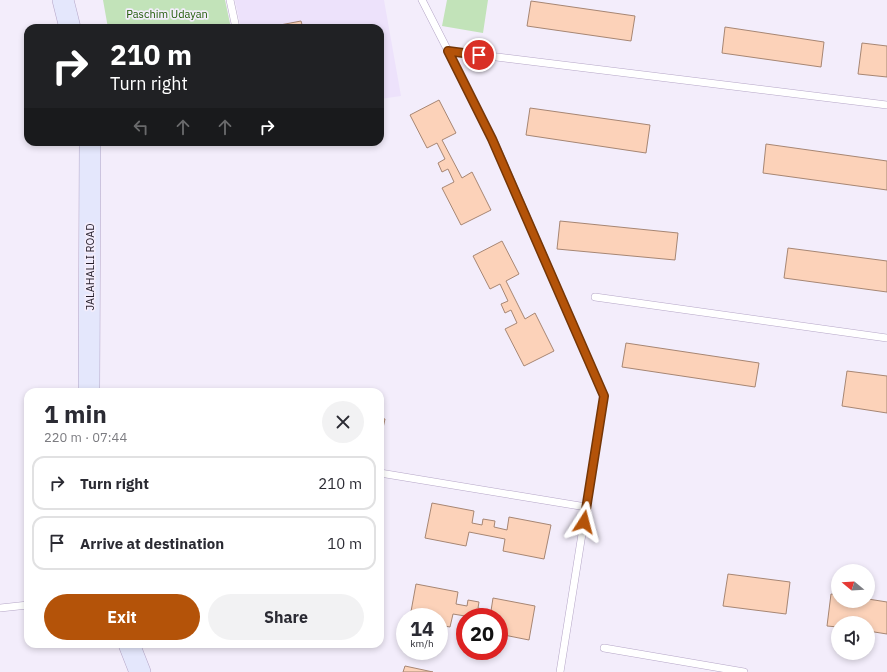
<!DOCTYPE html>
<meta charset="utf-8">
<style>
body{margin:0;font-family:"IBM Plex Sans",sans-serif;background:#f2f2f3;color:#2b2b33;height:100vh;display:flex;flex-direction:column;font-size:15px;white-space:nowrap}
*{box-sizing:border-box;margin:0}
p{font-size:13px;color:#7c7c81}
.icon{flex:none;width:22px;height:22px;fill:none;stroke:currentColor;stroke-width:2;stroke-linecap:round;stroke-linejoin:round}
.map{position:relative;flex:1;overflow:hidden}
.side{position:absolute;left:24px;top:388px;width:360px;height:260px;display:flex;flex-direction:column;background:#fff;border-radius:12px;box-shadow:0 2px 6px #0003}
.side>*{flex:none}
.banner{position:absolute;left:24px;top:24px;width:360px;height:122px;border-radius:12px;box-shadow:0 2px 6px #0003;background:#202124;color:#fff;overflow:hidden}
.needle{width:26px;rotate:288deg}
.controls{position:absolute;left:831px;top:564px;display:grid;gap:8px}
.controls a{display:grid;place-items:center;width:44px;height:44px;border-radius:50%;background:#fff;box-shadow:0 2px 6px #0003;font-size:20px}
.speed{position:absolute;left:396px;top:608px;display:flex;gap:8px;font-size:20px;font-weight:700;text-align:center}
.speed>*{display:grid;place-content:center;width:52px;height:52px;border-radius:50%;background:#fff;box-shadow:0 2px 6px #0003;line-height:1}
.speed small{font-size:10px;font-weight:400}
.speed .limit{border:6px solid #d22;background:#fff;color:#111}
.pin{position:absolute;display:grid;place-items:center;width:34px;height:34px;color:#fff;margin:-17px;border:2px solid #fff;border-radius:50%;box-shadow:0 1px 4px #0007}
.me{position:absolute;width:44px;margin:-22px;rotate:9deg;stroke-linejoin:round;filter:drop-shadow(0 0 3px #0008)}
.turn{display:flex;align-items:center;gap:14px;height:84px;padding:0 20px;font-size:18px}
.turn .icon{width:52px;height:52px;stroke-width:2.5}
.turn b{display:block;font-size:28px;line-height:34px}
.lanes{display:flex;align-items:center;height:38px;padding:0 20px;background:#0003;justify-content:center;gap:20px;direction:ltr}
.lanes .off{opacity:.35}
.round{display:grid;place-items:center;flex:none;width:42px;height:42px;border-radius:21px;background:#f2f2f3}
.headline{display:flex;align-items:center;justify-content:space-between;height:68px;padding:0 20px}
h1{font-size:24px;font-weight:800;line-height:30px}
.button{display:flex;gap:8px;margin-top:auto;padding:8px 20px}
.button a{flex:1;height:46px;border-radius:24px;background:#b45309;color:#fff;font-size:16px;font-weight:800;line-height:46px;text-align:center}
.button a+a{background:#f2f2f3;color:#2b2b33}
ul{padding:0;list-style:none}
li{display:flex;align-items:center;gap:12px;height:54px;margin:0 8px 6px;padding:0 12px;border:2px solid #e1e1e2;border-radius:12px}
li div{flex:1}
li b{display:block;font-size:15px}
li em{font-style:normal}
.map>svg:first-child{display:block}
</style>
<div class="map">
<svg width="887" height="672" viewBox="0 0 887 672">
<rect width="100%" height="100%" fill="#f3edfb"/>
<path fill="#ede2fb" d="M235 0H384L401 96 380 99V28H241Z"/>
<path fill="#c2e3b9" d="M103 0H225L231 28H108Z
M447 0H488L483 33 442 26Z"/>
<path fill="#fcd2b9" stroke="#a78673" d="M531 1 635 16 631 41 527 26Z
M301 21 303 28H281L280 25Z
M725 27 824 42 821 67 722 53Z
M862 43 887 46V77L858 74Z
M439 100 456 133 442 140 462 178 472 172 491 210 461 225 442 188 454 182 448 169 442 172 438 163 445 159 437 143 427 148 410 115Z
M530 108 650 125 646 153 526 135Z
M766 144 887 161V190L763 173Z
M560 221 678 233 675 260 557 249Z
M502 241 519 274 506 281 525 319 535 313 554 351 524 366 505 329 517 323 511 310 505 313 501 304 508 301 500 284 490 289 473 256Z
M788 248 887 261V292L784 278Z
M626 343 759 363 755 387 622 367Z
M847 371 887 376V413L842 406Z
M380 418 385 419 380 442Z
M432 503 474 511 472 523 482 525 483 519 495 521 494 527 507 530 509 517 551 525 544 559 503 551 505 539 469 532 466 546 425 538Z
M728 574 790 582 786 614 723 606Z
M416 584 458 592 456 604 467 606 468 600 479 602 478 608 491 611 493 598 535 606 529 640 499 634V617H471L453 614 450 627 439 625V617H410Z
M831 594 838 595V601H868V599L887 602V634L868 631V623H838V627L827 626Z
M405 666 433 672H403Z"/>
<g fill="none" stroke-linecap="round" stroke-linejoin="round">
<defs>
<path id="lane" d="M230 0 236 28
M422 0 493 139 604 396 560 672
M448 51 887 105
M595 297 887 338
M380 473 586 507
M0 608 28 605
M604 648 744 672"/>
<path id="secondary" d="M63 0 70 28
M89 392 90 142
M129 644 140 672"/>
</defs>
<use href="#lane" stroke="#b5a6c7" stroke-width="8"/>
<use href="#secondary" stroke="#b5a6c7" stroke-width="22"/>
<use href="#lane" stroke="#fff" stroke-width="7"/>
<use href="#secondary" stroke="#e4e7fc" stroke-width="21"/>
</g>
<g fill="none" stroke-linecap="round" stroke-linejoin="round">
<defs>
<path id="route" d="M479 55 448 51 492 139 604 396 584 522"/>
</defs>
<use href="#route" stroke="#753606" stroke-width="10"/>
<use href="#route" stroke="#b45309" stroke-width="7"/>
</g>
<g text-anchor="middle" dominant-baseline="central" stroke-width="3.5" stroke-linejoin="round" paint-order="stroke">
<g font-size="11" fill="#1d5903" stroke="#f3edfb">
<text x="167" y="14">Paschim Udayan</text>
</g>
<g font-size="11" fill="#251f2b" stroke="#f3edfb">
<text transform="translate(90 267) rotate(-90)">JALAHALLI ROAD</text>
</g>
</g>
</svg>
<div class="controls">
<a><svg class="needle" viewBox="-14 -14 28 28"><path d="M0-13l5 13h-10z" fill="#e53935"/><path d="M0 13l5-13h-10z" fill="#7c7c81"/></svg></a>
<a><svg class="icon" aria-label="sound" viewBox="0 0 24 24"><path d="M4 9h4l5-4v14l-5-4H4zM17 9q2 3 0 6"/></svg></a>
</div>
<div class="speed"><div>14<small>km/h</small></div><div class="limit">20</div></div>
<div class="pin" style="left:479px;top:55px;background:#d93025"><svg class="icon" aria-label="arrive" viewBox="0 0 24 24"><path d="M6 21V4h12l-3 4 3 4H6"/></svg></div>
<svg class="me" style="left:584px;top:522px" viewBox="-20 -20 40 40"><path d="M0-17L14 15 0 8-14 15z" fill="#b45309" stroke="#fff" stroke-width="4"/></svg>
<div class="banner">
<div class="turn"><svg class="icon" aria-label="right" viewBox="0 0 24 24"><path d="M7 20v-9h11M14 6l5 5-5 5"/></svg><div><b>210 m</b>Turn right</div></div>
<div class="lanes"><svg class="icon off" aria-label="left" viewBox="0 0 24 24"><path d="M17 20v-9H6M10 6l-5 5 5 5"/></svg><svg class="icon off" aria-label="ahead" viewBox="0 0 24 24"><path d="M12 20V5M6 11l6-6 6 6"/></svg><svg class="icon off" aria-label="ahead" viewBox="0 0 24 24"><path d="M12 20V5M6 11l6-6 6 6"/></svg><svg class="icon" aria-label="right" viewBox="0 0 24 24"><path d="M7 20v-9h11M14 6l5 5-5 5"/></svg></div>
</div>
<section class="side">
<div class="headline"><div><h1>1 min</h1><p>220 m · 07:44</p></div><a class="round"><svg class="icon" aria-label="close" viewBox="0 0 24 24"><path d="M6 6l12 12M18 6L6 18"/></svg></a></div>
<ul>
<li><svg class="icon" aria-label="right" viewBox="0 0 24 24"><path d="M7 20v-9h11M14 6l5 5-5 5"/></svg><div><b>Turn right</b></div><em>210 m</em></li>
<li><svg class="icon" aria-label="arrive" viewBox="0 0 24 24"><path d="M6 21V4h12l-3 4 3 4H6"/></svg><div><b>Arrive at destination</b></div><em>10 m</em></li>
</ul>
<div class="button"><a>Exit</a><a>Share</a></div>
</section>
</div>
